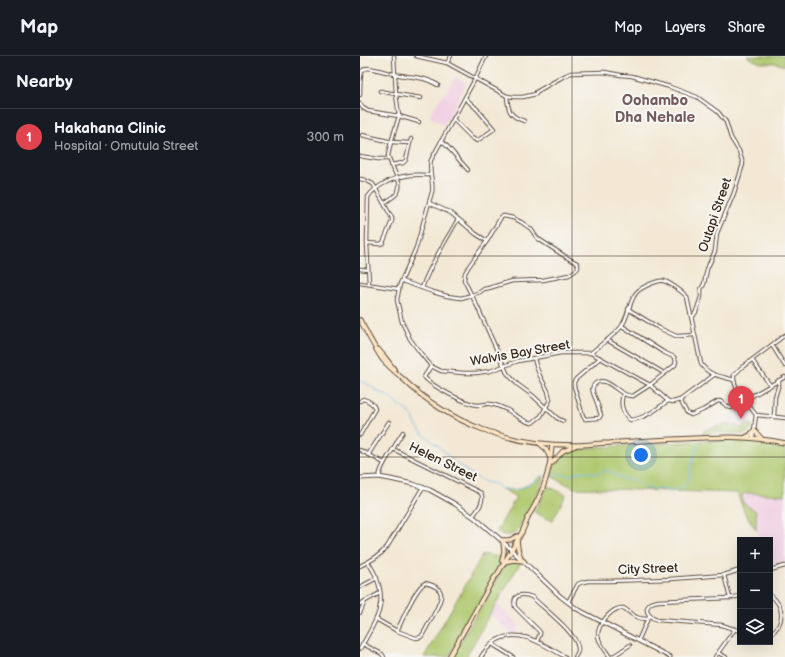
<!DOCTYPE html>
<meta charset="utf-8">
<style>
body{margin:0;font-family:"Balsamiq Sans",sans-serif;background:#20242c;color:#f1f3f6}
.controls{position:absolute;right:12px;bottom:12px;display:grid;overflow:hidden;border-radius:0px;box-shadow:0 4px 16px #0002}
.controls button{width:36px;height:36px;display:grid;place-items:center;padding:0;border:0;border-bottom:1px solid #363941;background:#171b24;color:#f1f3f6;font:20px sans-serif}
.you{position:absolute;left:281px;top:399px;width:14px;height:14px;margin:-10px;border:3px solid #fff;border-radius:50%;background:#1a73e8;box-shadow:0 0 0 6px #1a73e833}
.badge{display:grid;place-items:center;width:26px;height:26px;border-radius:50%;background:#1f6fb2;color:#fff;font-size:13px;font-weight:700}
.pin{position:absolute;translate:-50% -33px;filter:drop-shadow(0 1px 2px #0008)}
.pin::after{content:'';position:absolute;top:21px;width:14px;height:12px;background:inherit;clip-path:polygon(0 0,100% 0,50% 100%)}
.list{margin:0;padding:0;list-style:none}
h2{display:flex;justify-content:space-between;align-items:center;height:52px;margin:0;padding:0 16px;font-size:17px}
h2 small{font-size:13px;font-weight:400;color:#9ea1a6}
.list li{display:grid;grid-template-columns:26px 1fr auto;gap:12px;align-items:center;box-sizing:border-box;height:56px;padding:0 16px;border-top:1px solid #363941}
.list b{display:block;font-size:15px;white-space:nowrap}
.list p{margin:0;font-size:13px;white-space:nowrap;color:#9ea1a6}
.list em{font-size:13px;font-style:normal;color:#9ea1a6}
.icon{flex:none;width:22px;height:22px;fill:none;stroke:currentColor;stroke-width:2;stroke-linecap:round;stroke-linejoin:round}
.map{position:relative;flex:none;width:425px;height:601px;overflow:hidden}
header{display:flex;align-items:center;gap:24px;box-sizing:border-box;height:56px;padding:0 20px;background:#171b24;border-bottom:1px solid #363941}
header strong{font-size:19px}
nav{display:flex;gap:22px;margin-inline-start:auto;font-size:14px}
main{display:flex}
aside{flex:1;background:#171b24}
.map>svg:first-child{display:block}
</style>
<header>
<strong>Map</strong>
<nav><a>Map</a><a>Layers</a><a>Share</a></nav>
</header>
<main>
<aside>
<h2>Nearby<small></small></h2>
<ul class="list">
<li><span class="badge" style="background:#e0444e">1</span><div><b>Hakahana Clinic</b><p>Hospital · Omutula Street</p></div><em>300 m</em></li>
</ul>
</aside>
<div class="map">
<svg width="425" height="601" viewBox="0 0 425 601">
<rect width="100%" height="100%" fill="#f6f6f2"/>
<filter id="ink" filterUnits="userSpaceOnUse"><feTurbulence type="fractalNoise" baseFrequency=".025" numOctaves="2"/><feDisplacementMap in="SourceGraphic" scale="8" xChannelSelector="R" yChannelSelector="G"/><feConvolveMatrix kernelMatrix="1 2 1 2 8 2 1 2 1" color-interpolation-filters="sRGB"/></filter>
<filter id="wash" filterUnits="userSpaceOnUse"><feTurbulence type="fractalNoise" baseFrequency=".012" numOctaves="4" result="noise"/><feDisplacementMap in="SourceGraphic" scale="16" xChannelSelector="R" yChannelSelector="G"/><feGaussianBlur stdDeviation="0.9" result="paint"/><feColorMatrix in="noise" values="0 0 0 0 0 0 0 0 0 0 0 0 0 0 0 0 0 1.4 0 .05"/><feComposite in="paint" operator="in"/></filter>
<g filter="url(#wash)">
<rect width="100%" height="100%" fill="#f3e8d4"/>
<g fill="#f1d0e3">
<path d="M96,21L107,27L84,69L70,61L71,56Z"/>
<path d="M388,350L393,357L391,373L390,375L384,378L365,368L370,365L368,361Z"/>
<path d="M384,437L425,439V507L414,510L410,503V484H401L396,474V455L391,452L382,446V439Z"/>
<path d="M136,547L158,568L156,578H152L130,559Z"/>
</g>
<g fill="#adc76c" stroke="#747845">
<path d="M387,0H425V10L416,7H402L391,3Z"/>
<path d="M365,368L385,372L386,368L392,369L390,375L384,378L354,376C350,377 347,379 343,378V376L345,374Z"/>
<path d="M372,384L392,386L425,392V439L385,437L382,439V446L391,452L396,455V474L385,457L377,437L214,432L191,420C194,410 197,400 208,396C220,391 245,391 259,390C297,387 334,385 372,384Z"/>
<path d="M182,420H183C179,440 167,459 156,476C149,481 144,480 137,475L156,441L142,433L156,434L174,426Z"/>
<path d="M188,430L206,439L192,465L174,456Z"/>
<path d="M123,498L138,501L142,505L135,518L134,522L89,601H64Z"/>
<path d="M152,505L161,506L126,565L106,601H92L142,514L146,509Z"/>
</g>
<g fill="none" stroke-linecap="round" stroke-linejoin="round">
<g stroke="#7abdf0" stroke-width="1">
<path d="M0,325L12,330L16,335L26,339L50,357L53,361L56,369L63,378L84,395L95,407L111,418L125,426L136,428L142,433L156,434L174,426L182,420"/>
<path d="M192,418H200L206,419H212L219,416L227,415L237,418L244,415L251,416L266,424H275L286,432L311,434L319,433L325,429L329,422L333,403L339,387"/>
</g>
</g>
</g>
<g filter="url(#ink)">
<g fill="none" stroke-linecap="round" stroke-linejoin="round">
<g stroke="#574639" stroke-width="4.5">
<g id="minor">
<path d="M56,0L87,7L147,40L154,41H163L176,38V36L206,19L211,17L244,16L261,19L272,20L310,31L337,41L358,56L366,66L371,82L379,95L383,108L374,137L357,177L355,195L347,213L344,228L341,233V241L336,256L332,262"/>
<path d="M126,0L115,23L71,104C68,116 74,126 72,136L56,192L40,228L37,244L42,266L50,283L59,295L71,310L81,315L103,317H116L130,315L158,305L201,297H231L290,329L308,345L313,346L320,344L354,319"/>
<path d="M87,7L91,0"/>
<path d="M20,35L36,38L61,42"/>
<path d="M0,39C0,34 0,20 2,15C4,13 5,13 8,12C17,13 25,16 34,18C49,21 64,20 78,29"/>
<path d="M147,40C148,54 149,60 164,65"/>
<path d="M0,48L3,52L8,55L39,60L59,66"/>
<path d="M93,63L112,82L117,85L134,73L117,53L105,42"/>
<path d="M2,79L32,86L49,87"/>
<path d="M81,85L87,90L108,114"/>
<path d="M0,100L18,103H28"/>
<path d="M31,109L43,107L46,104L51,83"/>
<path d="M0,123L5,124L13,128L32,162V165L23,187L20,188L7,187"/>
<path d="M24,147C33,141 41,138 39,126L28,100L30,90L39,60L36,38L34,0"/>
<path d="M69,147L91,157L116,178L127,185"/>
<path d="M0,213L8,214"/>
<path d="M42,225L73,236L87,240L101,242L112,239L120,236L124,233L129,232L152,225L183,224L209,219L215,215L218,212V209L217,207L206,201L177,182L171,173L161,166L153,162L144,160L141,161L127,185L109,210L105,217L104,224L118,252L147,317L157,328L172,339L197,362L203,365"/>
<path d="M0,227L39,233"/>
<path d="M9,228L7,187L8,141C15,130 33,122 45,120C53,118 62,119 70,119"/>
<path d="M62,232C70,208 86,185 98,163"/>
<path d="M268,253L299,272L316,280H320L334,279"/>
<path d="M247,284L304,317"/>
<path d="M412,289L425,310"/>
<path d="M231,297C240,289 255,279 261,271C268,262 269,246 276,237C280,232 298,223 304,225C310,227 323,236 327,241L341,308C349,320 361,320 374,324L377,334L396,359L393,382"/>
<path d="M240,302L216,323L214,326V330L223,360L225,363L239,362L241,359C239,354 238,349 236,344C234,338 229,332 236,327C248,319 259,341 273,340L290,329L315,309L316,305L314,301L303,296L262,270"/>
<path d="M392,304L410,329"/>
<path d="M71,310L64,321C73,331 104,347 117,349C121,349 122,349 126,348C129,347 135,349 138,350C144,352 150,355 155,359C161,362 164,366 172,367L181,360L190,344L188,335L180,320L176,310L174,302"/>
<path d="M374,324V319L381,312L425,279"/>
<path d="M263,338C260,349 262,356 270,364C284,363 297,353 308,345"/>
<path d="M320,344L327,357L331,359L343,354L358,345C364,344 365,352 371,352L425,321"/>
<path d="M0,345L3,343C8,344 14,348 15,353L0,379"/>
<path d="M396,359L425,362"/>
<path d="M414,361L415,341L419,328V324"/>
<path d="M33,393L121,437C125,445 118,453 113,460"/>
<path d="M0,394L24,407"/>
<path d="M8,399L29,366"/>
<path d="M19,421C21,410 27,403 33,393C36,387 39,382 43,376"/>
<path d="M0,510C10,505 20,500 27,491L63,431"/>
<path d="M410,514L425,510"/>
<path d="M364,519L370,542"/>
<path d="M65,527C88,532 82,543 74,558C70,565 67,571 63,578L61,581L56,582L37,575C43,563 55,532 65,527Z"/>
<path d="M0,531L17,522"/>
<path d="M410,539C425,550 425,568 410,578"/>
<path d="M380,540L370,542L298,545C295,546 291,546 289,549C283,555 291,562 297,564L362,569L380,575"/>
<path d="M208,546L218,528L223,526L228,525H248L310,523L364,519L380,514"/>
<path d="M0,548L20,537"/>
<path d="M0,557L5,545"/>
<path d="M16,563L37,575"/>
<path d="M177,585L180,578V576L155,551C152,538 162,537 172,541C183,552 217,577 218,592C219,595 217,598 215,601"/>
<path d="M278,585L289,560"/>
<path d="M3,588L22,598L24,601"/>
<path d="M132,588L153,601"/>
<path d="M0,593C13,569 28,551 17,523C15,517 11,511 8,506"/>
<path d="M358,597L366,601"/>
<path d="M121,601C124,596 128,591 133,587C156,569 185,589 205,601"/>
<path d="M250,601C246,595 239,587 238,580C237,569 252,551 263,552C267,553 269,557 273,559C277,562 282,563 287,563"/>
<path d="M252,601L270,589"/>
<path d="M355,601L375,573"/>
</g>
</g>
<g stroke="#574639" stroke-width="5">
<path id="tertiary" d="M0,422L19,421L30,423L53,428L70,434L95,448L115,462L141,484L200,540L217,553L310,601"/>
</g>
<g stroke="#574639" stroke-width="5.5">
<g id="secondary">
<path d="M0,264C7,277 14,291 22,303C28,310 35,316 42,322C90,369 151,390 217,389C228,389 239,387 250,387C273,385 295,384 317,383C354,381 388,379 425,387"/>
<path d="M18,293L24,300L34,313"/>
<path d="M386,381L390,379L394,374L401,382"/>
<path d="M180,388L186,393L190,402"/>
<path d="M192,407L203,395L215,390"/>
<path d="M167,462C183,439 190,416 192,389"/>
<path d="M141,484H150L157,480"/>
<path d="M157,484L158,493L161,502"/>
<path d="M142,505L144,495L143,485"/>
<path d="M144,506L153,504L164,505"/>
<path d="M89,601L134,522L137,519L162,476L168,462"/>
</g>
</g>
<use href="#minor" stroke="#fff" stroke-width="2.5"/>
<use href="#tertiary" stroke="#fff" stroke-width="3"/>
<use href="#secondary" stroke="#fce5c4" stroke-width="3.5"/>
</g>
</g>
<path fill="none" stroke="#3b2a1e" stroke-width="1" stroke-opacity="0.55" d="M212,0V601M0,200H425M0,401H425"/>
<g text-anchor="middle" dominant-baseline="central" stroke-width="4" stroke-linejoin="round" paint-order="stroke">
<g font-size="13" fill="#3b2a1e" stroke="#f6f6f2">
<text transform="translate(355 159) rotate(-71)">Outapi Street</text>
<text transform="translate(160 297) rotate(-10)">Walvis Bay Street</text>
<text transform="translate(83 406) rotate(26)">Helen Street</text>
<text transform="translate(288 513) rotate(-2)">City Street</text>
</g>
<g font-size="15" font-weight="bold" fill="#725a60" stroke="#f6f6f2">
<text x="295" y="44">Oohambo<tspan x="295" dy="17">Dha Nehale</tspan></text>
</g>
</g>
</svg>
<div class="controls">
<button>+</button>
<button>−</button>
<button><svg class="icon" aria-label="layers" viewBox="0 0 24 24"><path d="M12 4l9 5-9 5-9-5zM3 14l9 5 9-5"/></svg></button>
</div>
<div class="you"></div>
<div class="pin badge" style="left:381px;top:363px;background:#e0444e">1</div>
</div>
</main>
